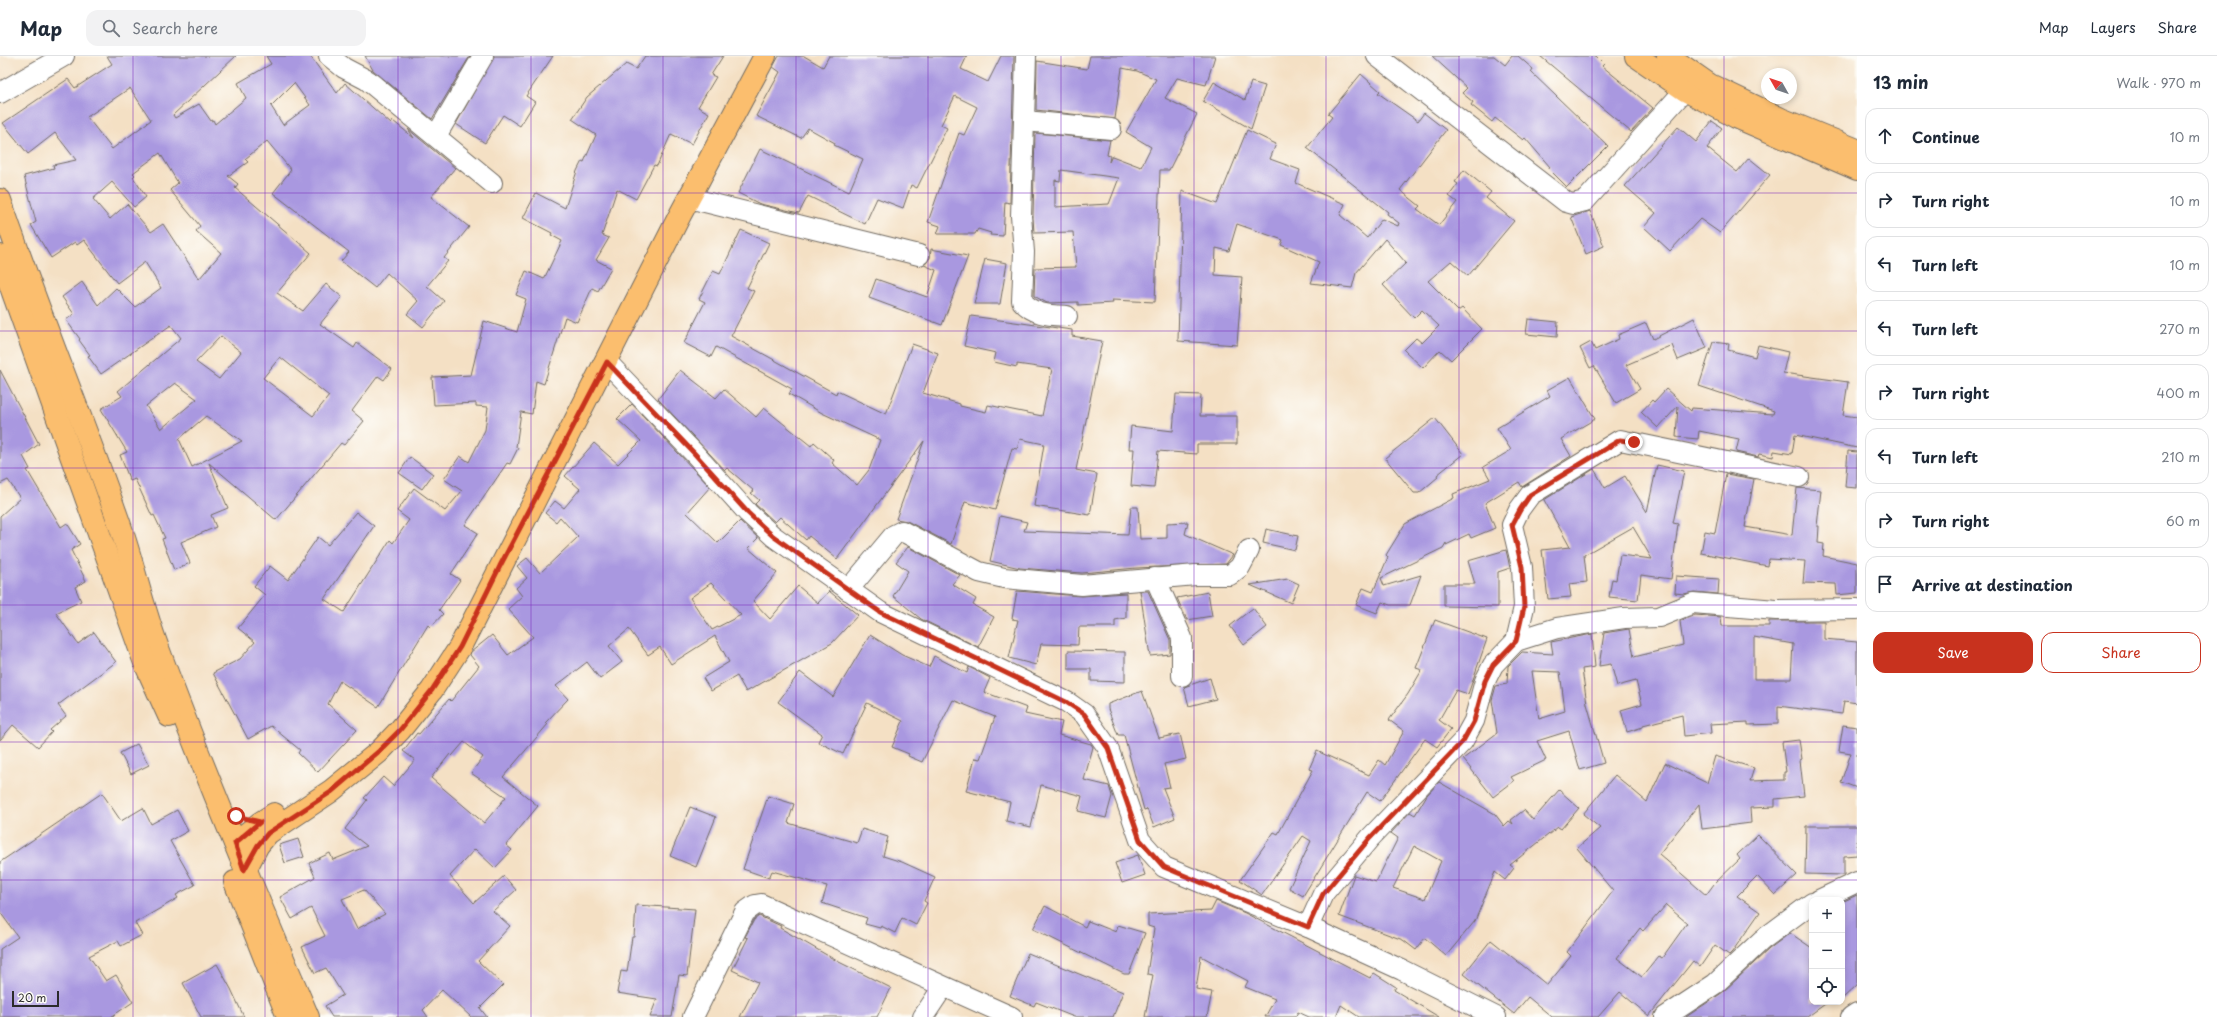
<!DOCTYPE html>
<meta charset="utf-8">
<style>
body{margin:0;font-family:"Playpen Sans",sans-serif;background:#f2f2f3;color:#1f2937}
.controls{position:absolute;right:12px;bottom:12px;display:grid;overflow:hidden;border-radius:8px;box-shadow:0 2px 6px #0003}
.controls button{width:36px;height:36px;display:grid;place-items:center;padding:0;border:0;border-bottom:1px solid #e0e1e3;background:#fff;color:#1f2937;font:20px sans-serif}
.compass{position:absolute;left:1761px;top:12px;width:36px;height:36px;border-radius:50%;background:#fff;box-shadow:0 2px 6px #0003;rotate:310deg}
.scale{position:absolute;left:12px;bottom:10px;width:47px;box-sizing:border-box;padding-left:4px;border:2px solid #2b2b2b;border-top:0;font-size:11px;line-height:14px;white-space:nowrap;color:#2b2b2b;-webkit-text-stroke:3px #fdfcf7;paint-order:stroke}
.stop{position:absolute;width:12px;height:12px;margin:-9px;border:3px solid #c8321e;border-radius:50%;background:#fff}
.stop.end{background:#c8321e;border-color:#fff;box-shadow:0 1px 4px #0008}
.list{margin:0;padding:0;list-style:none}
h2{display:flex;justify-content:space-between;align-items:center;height:52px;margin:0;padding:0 16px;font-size:17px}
h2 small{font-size:13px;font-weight:400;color:#747a83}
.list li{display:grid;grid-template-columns:26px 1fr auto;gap:12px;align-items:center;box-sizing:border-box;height:56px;margin:0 8px 8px;padding:0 8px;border:1px solid #e0e1e3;border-radius:12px}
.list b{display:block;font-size:15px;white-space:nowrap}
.list em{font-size:13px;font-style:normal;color:#747a83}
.actions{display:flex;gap:8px;padding:12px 16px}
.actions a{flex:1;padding:9px 0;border:1px solid #c8321e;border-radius:12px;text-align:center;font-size:14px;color:#c8321e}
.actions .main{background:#c8321e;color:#fff}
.icon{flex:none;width:22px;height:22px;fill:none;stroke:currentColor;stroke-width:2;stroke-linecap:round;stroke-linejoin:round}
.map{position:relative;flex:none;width:1857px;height:961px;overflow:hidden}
header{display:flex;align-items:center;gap:24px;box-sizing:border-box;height:56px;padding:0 20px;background:#fff;border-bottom:1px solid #e0e1e3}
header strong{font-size:19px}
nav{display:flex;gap:22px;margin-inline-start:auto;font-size:14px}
.search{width:280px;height:36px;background:#f2f2f3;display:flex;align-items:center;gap:10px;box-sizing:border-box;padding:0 14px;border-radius:12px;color:#747a83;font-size:15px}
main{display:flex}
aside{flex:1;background:#fff}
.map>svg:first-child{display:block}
</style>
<header>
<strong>Map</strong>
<div class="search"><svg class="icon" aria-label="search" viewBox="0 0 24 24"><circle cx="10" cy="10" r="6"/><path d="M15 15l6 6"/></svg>Search here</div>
<nav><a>Map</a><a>Layers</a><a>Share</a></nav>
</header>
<main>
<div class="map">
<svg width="1857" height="961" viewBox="0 0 1857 961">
<rect width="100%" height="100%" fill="#fdfcf7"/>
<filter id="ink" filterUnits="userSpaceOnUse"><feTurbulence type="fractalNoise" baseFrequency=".025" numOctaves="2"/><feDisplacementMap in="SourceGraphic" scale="8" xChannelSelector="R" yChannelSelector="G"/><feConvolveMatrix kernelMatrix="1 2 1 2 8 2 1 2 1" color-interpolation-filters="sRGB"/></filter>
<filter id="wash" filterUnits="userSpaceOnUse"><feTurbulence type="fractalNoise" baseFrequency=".012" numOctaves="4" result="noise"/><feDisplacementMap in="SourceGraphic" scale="16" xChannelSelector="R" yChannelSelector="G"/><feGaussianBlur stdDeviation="0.9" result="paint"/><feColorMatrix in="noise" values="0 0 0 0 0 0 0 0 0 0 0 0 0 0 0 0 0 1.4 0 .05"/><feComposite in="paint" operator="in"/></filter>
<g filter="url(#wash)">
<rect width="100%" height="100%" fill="#f4e0c4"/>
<g id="blocks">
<g fill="#a998e0" fill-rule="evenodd">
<path d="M107,0H236L173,59L175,62L199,48L211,65L213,64L215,68L246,42L238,27L271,8L266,0H310L337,37L345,27L391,68L393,65L414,82L408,73L455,112L431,141L469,171L444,202L448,205L427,230L444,245L423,271L407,258L418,245L387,217L375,232L341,205L349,196L273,137L291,114L267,85L245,103L248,106L228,120L238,128L235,132L311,197L277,237L303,255L326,228L342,241L320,268L354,292L357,287L392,313L384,324L378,320L352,355L364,365L344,389L341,387L276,464L209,407L228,452L211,459L216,471L181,486L190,507L174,514L162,483L165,482L154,459L152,460L135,423L130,425L120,399L127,396L101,353L122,340L118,335L181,282L171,269L101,318L88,300L90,299L79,284L80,283L66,264L74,258L62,241L82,226L98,249L116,232L135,251L161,232L145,206L117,227L84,184L77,189L75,186L51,202L31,169L36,166L24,120L54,112L53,109L76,104L55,77L28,98L3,67L68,23L75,32L112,8ZM294,27L310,49L283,69L271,50ZM130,32L151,64L112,93L87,61ZM160,97L178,127L170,134L200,170L196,175L221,197L199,223L163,168L151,176L127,148L110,163L93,143L112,126L134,151L146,141L133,121L135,119L133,117ZM221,280L241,296L219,323L196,306ZM280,301L329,340L313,360L263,322ZM175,327L197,343L161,373L146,350ZM206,360L242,385L192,411L179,383Z"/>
<path d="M365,0H470L432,63L373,14Z"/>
<path d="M494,0H553L526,40L535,46L520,70L503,59L485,87L456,68Z"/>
<path d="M645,0H723L711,19L716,21L698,51L709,57L692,88L671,78L657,110L654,109L636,143L617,133L602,179L609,182L596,204L611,212L598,235L592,232L577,266L565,261L544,328L536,325L532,358L521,356L516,391L518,392L510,408L507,407L465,469L478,477L451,518L460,524L439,554L443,558L431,571L428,569L378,651L340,625L328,648L357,674L318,716L298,697L300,694L271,670L248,683L213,617L240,603L255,586L238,572L265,539L254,530L270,510L288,524L318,481L328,489L356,456L374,470L324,543L344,556L390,484L393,487L409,464L397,455L414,432L445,455L462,435L444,423L460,400L469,406L485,374L488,351L476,350V347L434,349L432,321L471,319L484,265L517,276L526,243L516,239L526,215L544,223L562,185L551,179L552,177L523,162L536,137L565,152L577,115L582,105L584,106L596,79L572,63L587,41L626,8L636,13Z"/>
<path d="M779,0H804L823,11L829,0H967L961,13L988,26L1001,0H1014L1010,147L1005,146L1003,180L990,179L991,177L978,173L975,178H937L940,170L928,166L959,77L964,79L977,51L955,40L941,69L947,72L917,132L911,129L903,152L877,142L865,168L808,140L799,157L760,148L738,137L760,93L849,136L863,103L834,89L835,87L808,72L801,82L756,60L780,16L773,11Z"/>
<path d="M1090,0H1215L1206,29L1177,22L1165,42L1197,58L1169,114H1160L1155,246L1112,244L1113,247L1078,249V246L1047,247L1034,240L1035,212L1076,211L1073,176L1034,177L1033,160L1035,77L1110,84L1107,99L1110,100L1109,106L1112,100L1141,111L1151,91L1126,76L1156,23L1137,15L1122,12L1115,63L1036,54L1037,5L1087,13ZM1061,114L1119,122L1109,148L1055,151V124L1060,125Z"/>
<path d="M1432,0H1494L1505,9L1512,0H1518L1533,13L1531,16L1608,90L1567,131L1549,113L1550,111L1525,82L1523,84L1495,62L1492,66L1471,49L1473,46L1462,37L1467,32Z"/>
<path d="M1540,0H1596L1604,8L1602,10L1653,52L1631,76Z"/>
<path d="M1361,18L1380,35L1378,37L1418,65L1424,57L1446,74L1400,134L1420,150L1417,153L1439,169L1457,146L1449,140L1458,128L1455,126L1464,114L1491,136L1486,142L1514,165L1468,220L1451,205L1428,225L1458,255L1462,252L1482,273L1451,304L1440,294L1423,312L1404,294L1416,282L1422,287L1439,270L1422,254L1414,262L1383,229L1406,207L1385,183L1356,217L1352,232L1311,227L1319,206L1281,189L1283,184L1237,168L1229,195L1216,192L1215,219L1242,221L1237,289L1178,285L1182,135L1217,148L1247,74L1276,88L1270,103L1300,114L1296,127L1345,148L1340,159L1367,182L1382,163L1398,170L1399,167L1387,158L1388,156L1307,92L1332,61L1328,58Z"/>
<path d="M1214,26L1245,44L1251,26L1265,30L1251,73L1203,45Z"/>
<path d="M1712,65L1722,72L1707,92L1737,116L1749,102L1770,119L1720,177L1700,163L1670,195L1644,171L1656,157L1625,130L1678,71L1696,86Z"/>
<path d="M1590,155L1604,190L1586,198L1571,161Z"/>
<path d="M741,174L769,187L747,232L754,235L731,280L836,338L837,335L886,358L912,288L938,297L923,337L960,348V350L986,356L988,349L1042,360L1052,313L1017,308V311L994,306L996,297L964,290L971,260L1072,274V280L1102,285L1076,414L1097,418L1090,459L1034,450L1044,388L1020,383L1017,393L1012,392L995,454L965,446L951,488L907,465L896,463L924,385L837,503L809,480L806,484L780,461L775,466L755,448L759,444L751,437L754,435L727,412L725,414L658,343L680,314L716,342L724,333L756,361L764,352L811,390L814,386L834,404L832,407L857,429L869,414L880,384L822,357L789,338L792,333L716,291L711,301L684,287L705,246L699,243L713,215L720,218Z"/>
<path d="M931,193L968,200L942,269L869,242L876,223L927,241L936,214L924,209L930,202Z"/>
<path d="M985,203L1007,207L1000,248H974Z"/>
<path d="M1694,262L1707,292L1678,304L1672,289L1626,309L1640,333L1616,347L1594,310L1590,312L1580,292L1591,286L1595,294L1619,283L1618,279L1646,267L1653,283Z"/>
<path d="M1528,263L1558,266L1557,281L1526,278Z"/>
<path d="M1713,286L1729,288L1728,294L1755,301L1758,289L1788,296L1783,317L1848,326L1843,359L1857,361V392L1795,379L1792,398L1774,395L1773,401L1759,398L1758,401L1736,396L1739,383L1699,375L1698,383L1676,381L1678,350L1658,372L1641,356L1652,344L1654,346L1666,333L1691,355L1692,352L1773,358L1774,355L1699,330Z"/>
<path d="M0,314L39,388L23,400L30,413L27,414L61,471L67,467L80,488L71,494L86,525L75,531L81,545L56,557L78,588L94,576L116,606L58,649L66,660L50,674L52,676L38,691L13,669L0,684V460L20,442L8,424L0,428Z"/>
<path d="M1570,321L1595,363L1561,383L1571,400L1522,431L1519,426L1485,447L1495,472L1471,482L1469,478L1446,489V487L1443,492L1381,522L1384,530L1421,519L1410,549H1390L1382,546L1377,557L1356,549L1363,532L1373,536L1388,501L1386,499L1405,468L1454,442L1453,438L1490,423L1483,411L1511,394L1497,372L1550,340L1547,334Z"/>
<path d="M1176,338L1201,339L1200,360H1237V388H1197V398L1158,395L1154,432L1131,430L1134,393H1129L1131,370L1173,375Z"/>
<path d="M632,348L710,431L687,457L718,487L740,465L758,482L748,492L777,517L753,545L770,563L798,530L818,547L829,535L858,559L832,587L746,636L737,620L711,635L703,622L729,606L715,580L671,608L660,591L648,599L629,573L609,590L622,606L600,623L587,606L556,630L568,643L546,666L548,668L503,721L538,750L506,789L512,794L495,812L475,793L450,820L474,847L504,820L516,834L493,855L510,870L478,905L503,929L480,952L487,961H471L442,934L423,954L428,961H332L325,950L343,939L326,912L315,917L302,891L325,880L311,852L292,863L280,841L315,821L309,807L330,797L333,804L367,790L345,773L367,744L364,742L383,721L393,730L415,704L403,695L417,677L419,678L449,643L451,645L479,610L470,599L471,596L492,579L508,599L533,581L508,553L522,540L516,532L527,522L517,510L527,502L540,517L578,481L560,461L556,466L545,457L555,445L564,452L580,433L565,420L594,387L618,408L641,385L617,363ZM711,527L741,559L712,574L690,542ZM464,686L483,701L471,717L506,741L484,767L431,722L450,698L452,700ZM364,834L385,858L357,873L342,843Z"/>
<path d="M1435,362L1463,398L1437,419L1438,421L1419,437H1414L1385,402Z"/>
<path d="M1848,395L1857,396V432L1845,431Z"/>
<path d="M410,401L433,418L422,433L399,417Z"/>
<path d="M1657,409L1684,415L1673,467L1678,468L1671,523L1641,519L1638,544L1609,541L1612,523L1616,524L1620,499L1652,503L1633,471L1584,499L1587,526L1569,528L1571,541L1548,543L1542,494L1570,491L1544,444L1594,413L1605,432L1625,420L1647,456Z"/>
<path d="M1726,418L1754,423L1745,471L1792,479L1797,432L1821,434L1817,470H1819L1818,487L1824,488L1823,500L1857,507V537L1837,539L1836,528L1803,527L1805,505L1769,503L1768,510L1701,497L1705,475L1715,477Z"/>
<path d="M1131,451H1138L1140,483L1167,482V467L1188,466L1185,478L1233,499L1226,508L1136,512L1082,517L1020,512L990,505L1000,460L1027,466L1024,475L1128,479Z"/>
<path d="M1266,473L1298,480L1295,494L1263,487Z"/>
<path d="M908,491L960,519L952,528L976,543L973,549L994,561L978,591L921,563L893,540L908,515L896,506Z"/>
<path d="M1506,494L1510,512L1498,516V551L1444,550V528H1475L1468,505Z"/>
<path d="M1676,520L1719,523L1718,538L1694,536L1684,538L1675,537Z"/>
<path d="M1288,523L1299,528L1291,547L1250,529Z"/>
<path d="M1017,535L1081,540L1126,537V562L1115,564V571H1079L1078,589L1041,588L1036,609L1009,602L1018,564L1012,563Z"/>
<path d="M1140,535H1148L1170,584V598L1150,600Z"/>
<path d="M1208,536L1212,560L1187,564L1177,542Z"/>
<path d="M1253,552L1267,571L1244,589L1230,570Z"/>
<path d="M1695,559L1721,561L1722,570H1769V565H1824V583L1857,586V647L1844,645L1842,658L1778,650V668L1748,669V666L1710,668L1711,677L1684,680L1682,659L1643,669V671L1627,676L1621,654L1642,648L1636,625L1617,630L1611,608L1599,610L1604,577L1629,573L1634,601L1683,589L1680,565ZM1754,581L1793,588L1791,623H1754Z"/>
<path d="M1435,564L1487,583L1468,638L1456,634L1439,664L1451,673L1437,691L1425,683L1380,745L1367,736L1303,840L1289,832L1311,785L1303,780L1262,839L1240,824L1274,776L1278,778L1313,714L1309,713L1317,695L1369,719L1379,704L1385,709L1404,675L1389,664L1408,638L1422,614L1416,612Z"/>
<path d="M1592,578L1595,611L1582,613L1587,648L1604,707L1580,714L1569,675L1537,685L1546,704L1511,721L1514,725L1493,741L1463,703L1497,677L1492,644L1496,630L1507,628L1508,610L1522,596L1553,598L1551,586ZM1532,615L1560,616L1565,655L1539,663Z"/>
<path d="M870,579L902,599L929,611L934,600L967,617L969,611L990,622L984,636L1027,652L1025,658L1062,666L1059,679L1091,688L1093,691L1084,724L1109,730L1112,740L1106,762L1078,755L1082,740L1041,729L1031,771L1006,765L1010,746L966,735L975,702L980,703L995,661L953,644L922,706L908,700L909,698L892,691L903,665L867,647L843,698L818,686L822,678L778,646L800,616L833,641Z"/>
<path d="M1068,595L1125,596V626L1091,625V613H1068Z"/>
<path d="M1210,622L1216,643L1189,650L1184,631Z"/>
<path d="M1142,635L1159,682L1180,678L1186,703L1164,708L1170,731L1163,732L1175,762L1154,771L1147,753L1144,754L1124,679H1118L1108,653V648Z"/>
<path d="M1843,669L1857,671V732L1841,726L1851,697L1839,695Z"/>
<path d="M1799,684L1802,703L1800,704L1804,740L1775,743V751L1750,752L1751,767L1702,773L1699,748L1659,798L1706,839L1714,828L1740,803L1737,799L1758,779L1797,819L1775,839L1757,820L1737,840L1760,856L1732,896L1729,899L1715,889L1700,911L1693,905L1649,960L1620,936L1598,961H1552L1528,941L1514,958L1464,918L1491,884L1547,929L1571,900L1567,896L1613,835L1577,792L1600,772L1583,758L1615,719L1647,746L1665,707L1707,727L1715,700L1754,712L1750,725L1784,724V716H1786L1782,686ZM1666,849L1687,867L1662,902L1659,900L1642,921L1617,902L1640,872L1643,875Z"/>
<path d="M137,688L149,709L131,718L120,697Z"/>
<path d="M1439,726L1495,758L1504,770L1509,765L1513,768L1511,764L1524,754L1533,764L1559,734L1579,752L1561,773L1558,771L1510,809L1514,812L1505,824L1495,816L1475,865L1446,900L1425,882L1416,894L1403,884L1339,860L1354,819L1376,826L1398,782L1391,777L1410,756L1415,759L1427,739ZM1414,790L1441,805L1425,843L1393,832Z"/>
<path d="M102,737L121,765L143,752L151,768L177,754L188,775L170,785L195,829L176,839L178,842L135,867L142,879L121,890L118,885L89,900L106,925L116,919L133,946L111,961H0V893L18,881L0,856V806Z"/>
<path d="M768,740L794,748L788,767L857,787L862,773L888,781L883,800L902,806L935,821L924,845L927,847L916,869L902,862L895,877L881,870L880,872L865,868L867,862L822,847L827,830L772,815L769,822L743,813Z"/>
<path d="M690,751L716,761L696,811L670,800Z"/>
<path d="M1806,770H1857V799L1844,800V819L1805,818Z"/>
<path d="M298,783L304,801L285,807L279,789Z"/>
<path d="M1138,799L1145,819L1122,827L1115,807Z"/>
<path d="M1857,839V929L1842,943V846Z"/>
<path d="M1216,845L1245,857L1370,922L1374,917L1396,931L1394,934L1439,961H1359L1341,949L1336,961H1309L1298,956L1295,961H1265L1275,943L1245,931L1248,925L1201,900L1196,933L1212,936L1207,961H1145L1153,919L1147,918L1154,872L1148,870V858L1211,855Z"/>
<path d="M636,849L695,853L687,920L679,919L672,961H650L657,943L617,937L621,915L627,916L632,881H634Z"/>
<path d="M1045,850L1085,871L1088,865L1116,876L1118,869L1145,877L1129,918H1124L1033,873Z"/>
<path d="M759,860L781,870L780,872L837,905L891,932L877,961H740L758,926L732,914L748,882L745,881L754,864Z"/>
<path d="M1790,877L1812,892V946H1828L1807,961H1686L1723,936L1769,893Z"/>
<path d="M1028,897L1123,936L1113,961H1074L1036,946L1034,950L1010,940Z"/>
<path d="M217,908L231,933L244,961H201L183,927Z"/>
</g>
</g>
</g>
<g filter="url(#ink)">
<use href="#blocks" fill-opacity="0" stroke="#716a61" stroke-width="1"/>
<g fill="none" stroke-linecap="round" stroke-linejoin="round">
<g stroke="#716a61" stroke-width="22">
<g id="minor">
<path d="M329,0L344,12L367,24L492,127"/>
<path d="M1026,0L1021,160L1024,196L1022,245C1034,259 1049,259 1067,260"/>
<path d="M1377,0L1566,146L1573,148L1585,145L1685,34"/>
<path d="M0,37L64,0"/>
<path d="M1025,65L1111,73"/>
<path d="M436,80L483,0"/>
<path d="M689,142L919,199"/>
<path d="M607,306L694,397L748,457L773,480L880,556L1067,646L1084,658L1108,692L1140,784L1164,811L1308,871L1402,914L1496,961"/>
<path d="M1155,522L1182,582V620"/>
<path d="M848,534L894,479L902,475L979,516L1004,522L1082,529L1196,519H1230L1240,511L1249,494"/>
<path d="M1516,585L1524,551L1522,511L1512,469L1519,454L1530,439L1620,384L1799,421"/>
<path d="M1819,844L1857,826"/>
<path d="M1308,871L1323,838L1370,782L1463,685L1474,665L1485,625L1493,609L1516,585L1557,572L1624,562L1659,561L1693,547L1776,554L1857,553"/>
<path d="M693,961L745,856L755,849L761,848L1012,961"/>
<path d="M923,961L943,931"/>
<path d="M1665,961L1715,928L1762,884L1812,847"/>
<path d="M1851,961L1857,957"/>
</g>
</g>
<g stroke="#716a61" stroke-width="24">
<g id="major">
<path d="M1636,0L1685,34L1736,61L1857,113"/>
<path d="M1668,0L1710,29L1781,63L1857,94"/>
<path d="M0,144C36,251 80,355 117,461C133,505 142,551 159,595C205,719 256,840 308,961"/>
<path d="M0,200L145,607L169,660"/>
<path d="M235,787L260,767L274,758"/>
<path d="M245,814L258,789L268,777L331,735L379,696L400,674L432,634L460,591L680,159L765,0"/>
<path d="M235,826L288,961"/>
</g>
</g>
<use href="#minor" stroke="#fff" stroke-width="20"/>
<use href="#major" stroke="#fbbe6e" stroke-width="22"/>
</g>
</g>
<g fill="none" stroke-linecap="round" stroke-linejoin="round" filter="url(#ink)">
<path stroke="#c8321e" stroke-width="5" d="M236,760L260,766L235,787L244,814L258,789L268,777L331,736L378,696L400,674L432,634L460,591L500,510L607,306L694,397L748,457L773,480L880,556L1066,646L1084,658L1108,692L1140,784L1164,811L1308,871L1323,838L1370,782L1463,685L1474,665L1485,625L1493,609L1516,585L1524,551L1522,511L1512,469L1520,454L1530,439L1620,384L1634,386"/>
</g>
<path fill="none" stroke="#7b2cbf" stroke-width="1" stroke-opacity="0.55" d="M133,0V961M265,0V961M398,0V961M531,0V961M663,0V961M796,0V961M928,0V961M1061,0V961M1194,0V961M1326,0V961M1459,0V961M1592,0V961M1724,0V961M0,137H1857M0,275H1857M0,412H1857M0,549H1857M0,686H1857M0,824H1857"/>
</svg>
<div class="controls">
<button>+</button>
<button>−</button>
<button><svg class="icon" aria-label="locate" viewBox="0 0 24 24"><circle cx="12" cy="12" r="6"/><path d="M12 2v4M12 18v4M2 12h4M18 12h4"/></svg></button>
</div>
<svg class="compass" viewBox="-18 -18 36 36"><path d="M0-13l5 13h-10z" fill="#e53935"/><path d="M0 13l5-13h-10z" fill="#747a83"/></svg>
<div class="scale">20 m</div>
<div class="stop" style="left:236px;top:760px"></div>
<div class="stop end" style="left:1634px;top:386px"></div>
</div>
<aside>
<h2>13 min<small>Walk · 970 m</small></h2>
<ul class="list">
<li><svg class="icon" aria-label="ahead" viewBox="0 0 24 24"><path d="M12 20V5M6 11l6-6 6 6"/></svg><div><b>Continue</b></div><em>10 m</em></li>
<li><svg class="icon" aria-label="right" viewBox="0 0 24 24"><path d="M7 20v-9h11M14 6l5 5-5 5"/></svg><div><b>Turn right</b></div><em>10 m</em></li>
<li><svg class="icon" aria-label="left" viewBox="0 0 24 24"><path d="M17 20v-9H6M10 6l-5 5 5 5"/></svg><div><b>Turn left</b></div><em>10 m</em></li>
<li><svg class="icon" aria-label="left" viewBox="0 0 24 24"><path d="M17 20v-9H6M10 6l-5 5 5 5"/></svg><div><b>Turn left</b></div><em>270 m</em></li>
<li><svg class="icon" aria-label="right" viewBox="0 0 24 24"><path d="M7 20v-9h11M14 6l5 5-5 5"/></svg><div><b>Turn right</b></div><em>400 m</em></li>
<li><svg class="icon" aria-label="left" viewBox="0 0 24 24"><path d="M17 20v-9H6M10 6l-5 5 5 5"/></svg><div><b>Turn left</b></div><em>210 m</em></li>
<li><svg class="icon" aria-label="right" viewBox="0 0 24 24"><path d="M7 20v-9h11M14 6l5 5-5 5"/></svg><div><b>Turn right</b></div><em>60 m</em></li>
<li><svg class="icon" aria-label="arrive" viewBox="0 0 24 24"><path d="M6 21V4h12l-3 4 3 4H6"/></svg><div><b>Arrive at destination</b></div></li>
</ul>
<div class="actions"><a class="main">Save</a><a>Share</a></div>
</aside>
</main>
